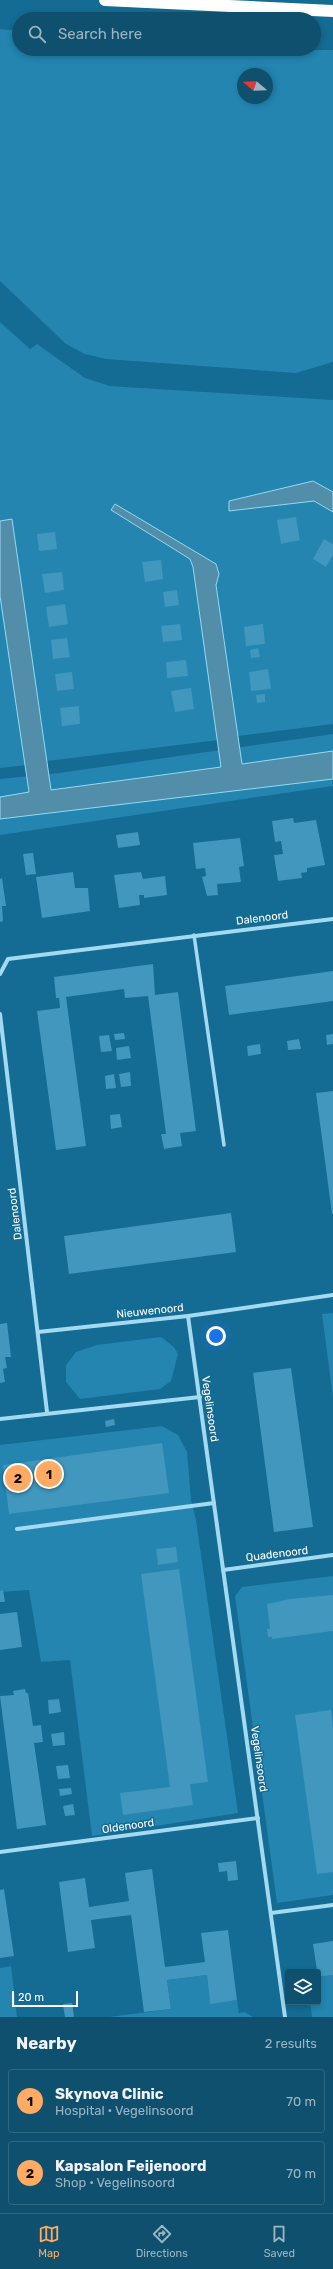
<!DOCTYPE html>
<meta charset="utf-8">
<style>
body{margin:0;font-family:Rubik,sans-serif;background:#185773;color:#f1f3f6}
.controls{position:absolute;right:12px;bottom:12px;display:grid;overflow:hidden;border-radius:4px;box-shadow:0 2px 6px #0003}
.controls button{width:36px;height:36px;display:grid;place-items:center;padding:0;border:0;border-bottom:1px solid #2f6781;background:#0f506e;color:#f1f3f6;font:20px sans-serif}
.compass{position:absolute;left:237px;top:68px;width:36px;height:36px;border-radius:50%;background:#0f506e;box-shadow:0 2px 6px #0003;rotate:289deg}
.scale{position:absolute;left:12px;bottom:10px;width:66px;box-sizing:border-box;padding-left:4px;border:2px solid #fff;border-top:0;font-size:11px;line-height:14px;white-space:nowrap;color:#fff;-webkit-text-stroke:3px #146b93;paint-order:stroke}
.you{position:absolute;left:216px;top:1336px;width:14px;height:14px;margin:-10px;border:3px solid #fff;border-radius:50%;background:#1a73e8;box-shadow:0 0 0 6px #1a73e833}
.badge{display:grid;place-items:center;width:26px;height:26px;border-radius:50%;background:#ffab63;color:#111;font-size:13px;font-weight:700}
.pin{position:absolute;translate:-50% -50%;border:2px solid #fff;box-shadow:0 1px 4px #0006}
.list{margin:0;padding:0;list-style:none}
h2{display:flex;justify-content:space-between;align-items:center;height:52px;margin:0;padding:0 16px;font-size:17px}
h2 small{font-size:13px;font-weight:400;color:#9bb5c2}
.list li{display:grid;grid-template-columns:26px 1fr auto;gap:12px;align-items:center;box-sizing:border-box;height:64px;margin:0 8px 8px;padding:0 8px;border:1px solid #2f6781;border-radius:4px}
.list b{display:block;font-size:15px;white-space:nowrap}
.list p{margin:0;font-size:13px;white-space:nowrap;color:#9bb5c2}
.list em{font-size:13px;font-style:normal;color:#9bb5c2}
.icon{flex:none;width:22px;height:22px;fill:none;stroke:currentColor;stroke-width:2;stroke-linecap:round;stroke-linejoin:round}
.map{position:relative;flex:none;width:333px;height:2017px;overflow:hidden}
.search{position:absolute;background:#0f506e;box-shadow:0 2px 6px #0003;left:12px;right:12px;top:12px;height:44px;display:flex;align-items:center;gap:10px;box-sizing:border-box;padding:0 14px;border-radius:22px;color:#9bb5c2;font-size:15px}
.sheet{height:196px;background:#0f506e}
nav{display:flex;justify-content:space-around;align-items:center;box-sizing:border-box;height:56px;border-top:1px solid #2f6781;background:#0f506e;font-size:11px;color:#9bb5c2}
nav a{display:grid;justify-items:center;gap:2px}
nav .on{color:#ffab63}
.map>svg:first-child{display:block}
</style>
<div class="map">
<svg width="333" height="2017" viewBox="0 0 333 2017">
<rect width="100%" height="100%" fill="#146b93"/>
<g fill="#2385b0" fill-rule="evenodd">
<path d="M0,29L19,31V49L333,50V362L296,373L106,359L85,354L66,344L0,281ZM243,74H267V98H243Z"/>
<path d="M0,322L30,349L37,344L85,378L110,386L333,400V492L313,481L229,501L230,511L314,501L333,512V724L238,736L216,585L219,574L115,504L111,510L190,559L193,567L219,740L47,761L12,520L0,521Z"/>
<path d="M0,596L27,765L0,768Z"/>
<path d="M333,734V759L330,760L333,786L0,835V779L59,773Z"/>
<path d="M333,1313V1398L322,1314Z"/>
<path d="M161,1337L174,1347L178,1354L171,1381L160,1389L80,1399L66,1382V1365L76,1352L97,1345Z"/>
<path d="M162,1426L178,1435L187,1452L191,1500L196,1520L238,1813L92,1836L70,1660L41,1662L29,1590L0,1592V1445Z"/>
<path d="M333,1576V1895L277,1903L235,1596L242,1587Z"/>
<path d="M11,1966L17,2017H0V1968Z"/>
<path d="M207,1975L210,2003L237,2000L239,2013L245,2012L253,2017H109L171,2009L167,1980Z"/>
<path d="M333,1975V2017H312L310,2002H318V1977Z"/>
</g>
<g fill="#528ea9" stroke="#95d9f4">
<path d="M313,481L333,492V512L314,501L229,511V501Z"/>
<path d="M115,504L216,564L219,574L216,585L242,764L333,751V779L0,819V797L29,792L0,596V521L12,519L51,790L221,767L193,567L190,559L111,510Z"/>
</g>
<g fill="#4197bd">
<path d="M296,517L300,540L281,544L277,520Z"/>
<path d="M55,532L57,549L39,551L37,534Z"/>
<path d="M324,539L333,544V555L326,567L313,559Z"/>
<path d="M161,560L163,579L145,582L142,562Z"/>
<path d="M62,572L64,590L45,593L42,574Z"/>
<path d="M177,590L179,605L165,607L163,592Z"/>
<path d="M65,604L68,624L49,627L46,607Z"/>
<path d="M180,624L182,640L163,642L161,626Z"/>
<path d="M263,624L265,644L246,646L244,627Z"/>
<path d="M67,638L70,657L53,659L51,640Z"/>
<path d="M258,648L260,657L251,658L250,650Z"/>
<path d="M186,660L188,676L167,678L166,662Z"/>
<path d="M268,669L271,689L251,691L249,672Z"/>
<path d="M72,672L74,689L57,691L55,674Z"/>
<path d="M191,688L194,709L175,712L171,691Z"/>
<path d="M265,694V702L257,703L256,695Z"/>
<path d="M79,706L80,724L62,726L60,708Z"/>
<path d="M293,818L294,823L316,820L325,865L307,868V872L301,873L302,878L278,881L274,855L283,854L281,841L275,842L272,821Z"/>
<path d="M138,832L140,845L118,848L116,835Z"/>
<path d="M240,838L244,866L239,867L241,882L217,884L218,895L207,896L202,877L206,876L205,868L196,869L193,843Z"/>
<path d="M33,853L36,874L26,875L23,854Z"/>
<path d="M73,872L75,888H88L90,911L42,918L36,877Z"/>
<path d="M141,872L143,879L165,876L167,895L144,898V895H139L140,905L119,908L114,875Z"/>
<path d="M2,878L6,906H2L3,921L0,922V879Z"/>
<path d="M153,964L155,995L178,992L196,1131L180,1133L182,1146L164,1149L161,1134H166L148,996L125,998L124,989L66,997L86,1146L56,1150L37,1011L60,1008L59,998H56L54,977Z"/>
<path d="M333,971V1001L229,1015L225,986Z"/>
<path d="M124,1033L125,1039L115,1040L114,1034Z"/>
<path d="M333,1034V1044L327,1045L326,1035Z"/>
<path d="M109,1035L112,1051L101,1052L99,1036Z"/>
<path d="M299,1039L301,1049L288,1050L287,1041Z"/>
<path d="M260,1044L261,1054L248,1056L247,1046Z"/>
<path d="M129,1046L131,1058L117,1060L116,1048Z"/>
<path d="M130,1072L131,1086L121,1087L119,1074Z"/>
<path d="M114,1074L116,1088L106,1089L105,1076Z"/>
<path d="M333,1091V1214H332L316,1093Z"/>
<path d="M120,1114L122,1127L111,1129L110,1115Z"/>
<path d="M231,1213L236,1252L69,1274L64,1236Z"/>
<path d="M7,1323L11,1357H5L7,1368L3,1369L5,1382L0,1383V1324Z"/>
<path d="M291,1368L313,1527L274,1532L253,1373Z"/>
<path d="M114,1419L115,1425L106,1427L105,1421Z"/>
<path d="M162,1443L169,1493L9,1514L3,1465Z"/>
<path d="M176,1547L178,1562L158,1565L156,1549Z"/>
<path d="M179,1569L208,1782L190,1784L193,1805L123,1815L120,1793L170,1787L141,1574Z"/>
<path d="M3,1590L5,1602H0V1591Z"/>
<path d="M333,1595V1631L272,1639V1637H268L267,1629H270L267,1604L290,1599Z"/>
<path d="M17,1612L22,1647L0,1650V1614Z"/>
<path d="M25,1689L26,1693H28L33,1726L41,1725L43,1742L34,1743L46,1825L17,1829L0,1696L14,1695L13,1691Z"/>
<path d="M59,1699L61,1712L49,1714L48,1700Z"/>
<path d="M331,1710L333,1729V1872L317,1874L295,1715Z"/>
<path d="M64,1732L65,1745L53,1746L51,1734Z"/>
<path d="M68,1765L70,1778L58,1779L56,1766Z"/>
<path d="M71,1788L72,1794L60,1796L59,1789Z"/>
<path d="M73,1804L75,1815L65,1816L63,1806Z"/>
<path d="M236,1861L238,1880L228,1881L227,1871L219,1872L218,1863Z"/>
<path d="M152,1869L165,1967L205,1962L201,1933L228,1930L237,2000L210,2004L207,1975L167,1980L171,2009L144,2012L131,1915L91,1920L95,1948L68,1952L59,1882L85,1878L89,1907L129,1901L125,1873Z"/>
<path d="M4,1889L14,1956L0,1958V1890Z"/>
<path d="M333,1941V1975L318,1977L313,1944Z"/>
<path d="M72,2003L74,2017H65L63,2004Z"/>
</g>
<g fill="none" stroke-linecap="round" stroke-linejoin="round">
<path stroke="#a3daf1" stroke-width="3.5" d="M194,935L224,1145"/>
<g stroke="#a3daf1" stroke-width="4">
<path d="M0,974L8,959L333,919"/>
<path d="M0,1014L47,1412"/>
<path d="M188,1316L285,2017"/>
<path d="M38,1332L188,1316L333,1295"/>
<path d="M0,1419L200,1397"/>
<path d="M17,1529L214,1503"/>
<path d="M223,1570L333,1555"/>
<path d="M0,1852L258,1818"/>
<path d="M271,1913L333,1905"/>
</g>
<path stroke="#fff" stroke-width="12" d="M105,0L333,11"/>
</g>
<g text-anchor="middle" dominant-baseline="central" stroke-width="3" stroke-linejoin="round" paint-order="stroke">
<g font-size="11" fill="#fff" stroke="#146b93">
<text transform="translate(262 918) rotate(-7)">Dalenoord</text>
<text transform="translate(15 1214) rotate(-97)">Dalenoord</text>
<text transform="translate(150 1311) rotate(-6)">Nieuwenoord</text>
<text transform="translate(210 1409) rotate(82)">Vegelinsoord</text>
<text transform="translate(277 1554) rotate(-7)">Quadenoord</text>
<text transform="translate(259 1759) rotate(82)">Vegelinsoord</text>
<text transform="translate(128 1826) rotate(-8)">Oldenoord</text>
</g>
</g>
</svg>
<div class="controls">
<button><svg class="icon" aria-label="layers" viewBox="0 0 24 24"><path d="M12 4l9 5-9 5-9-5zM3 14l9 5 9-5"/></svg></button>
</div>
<svg class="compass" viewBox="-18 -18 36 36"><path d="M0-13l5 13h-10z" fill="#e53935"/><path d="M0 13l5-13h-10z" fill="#9bb5c2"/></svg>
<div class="scale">20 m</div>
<div class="you"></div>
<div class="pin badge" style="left:49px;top:1474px">1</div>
<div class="pin badge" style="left:18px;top:1478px">2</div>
<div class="search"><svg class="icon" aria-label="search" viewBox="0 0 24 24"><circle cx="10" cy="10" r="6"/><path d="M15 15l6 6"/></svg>Search here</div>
</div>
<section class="sheet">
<h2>Nearby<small>2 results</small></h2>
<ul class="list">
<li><span class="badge">1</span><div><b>Skynova Clinic</b><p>Hospital · Vegelinsoord</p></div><em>70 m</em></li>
<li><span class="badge">2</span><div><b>Kapsalon Feijenoord</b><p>Shop · Vegelinsoord</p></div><em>70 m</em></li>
</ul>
</section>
<nav>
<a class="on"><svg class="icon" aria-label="map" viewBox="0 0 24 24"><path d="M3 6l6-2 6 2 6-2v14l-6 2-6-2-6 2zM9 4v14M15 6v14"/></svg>Map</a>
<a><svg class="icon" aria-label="directions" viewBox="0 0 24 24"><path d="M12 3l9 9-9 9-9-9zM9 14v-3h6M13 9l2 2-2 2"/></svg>Directions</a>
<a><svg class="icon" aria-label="saved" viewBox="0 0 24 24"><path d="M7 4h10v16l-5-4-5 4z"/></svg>Saved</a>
</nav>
